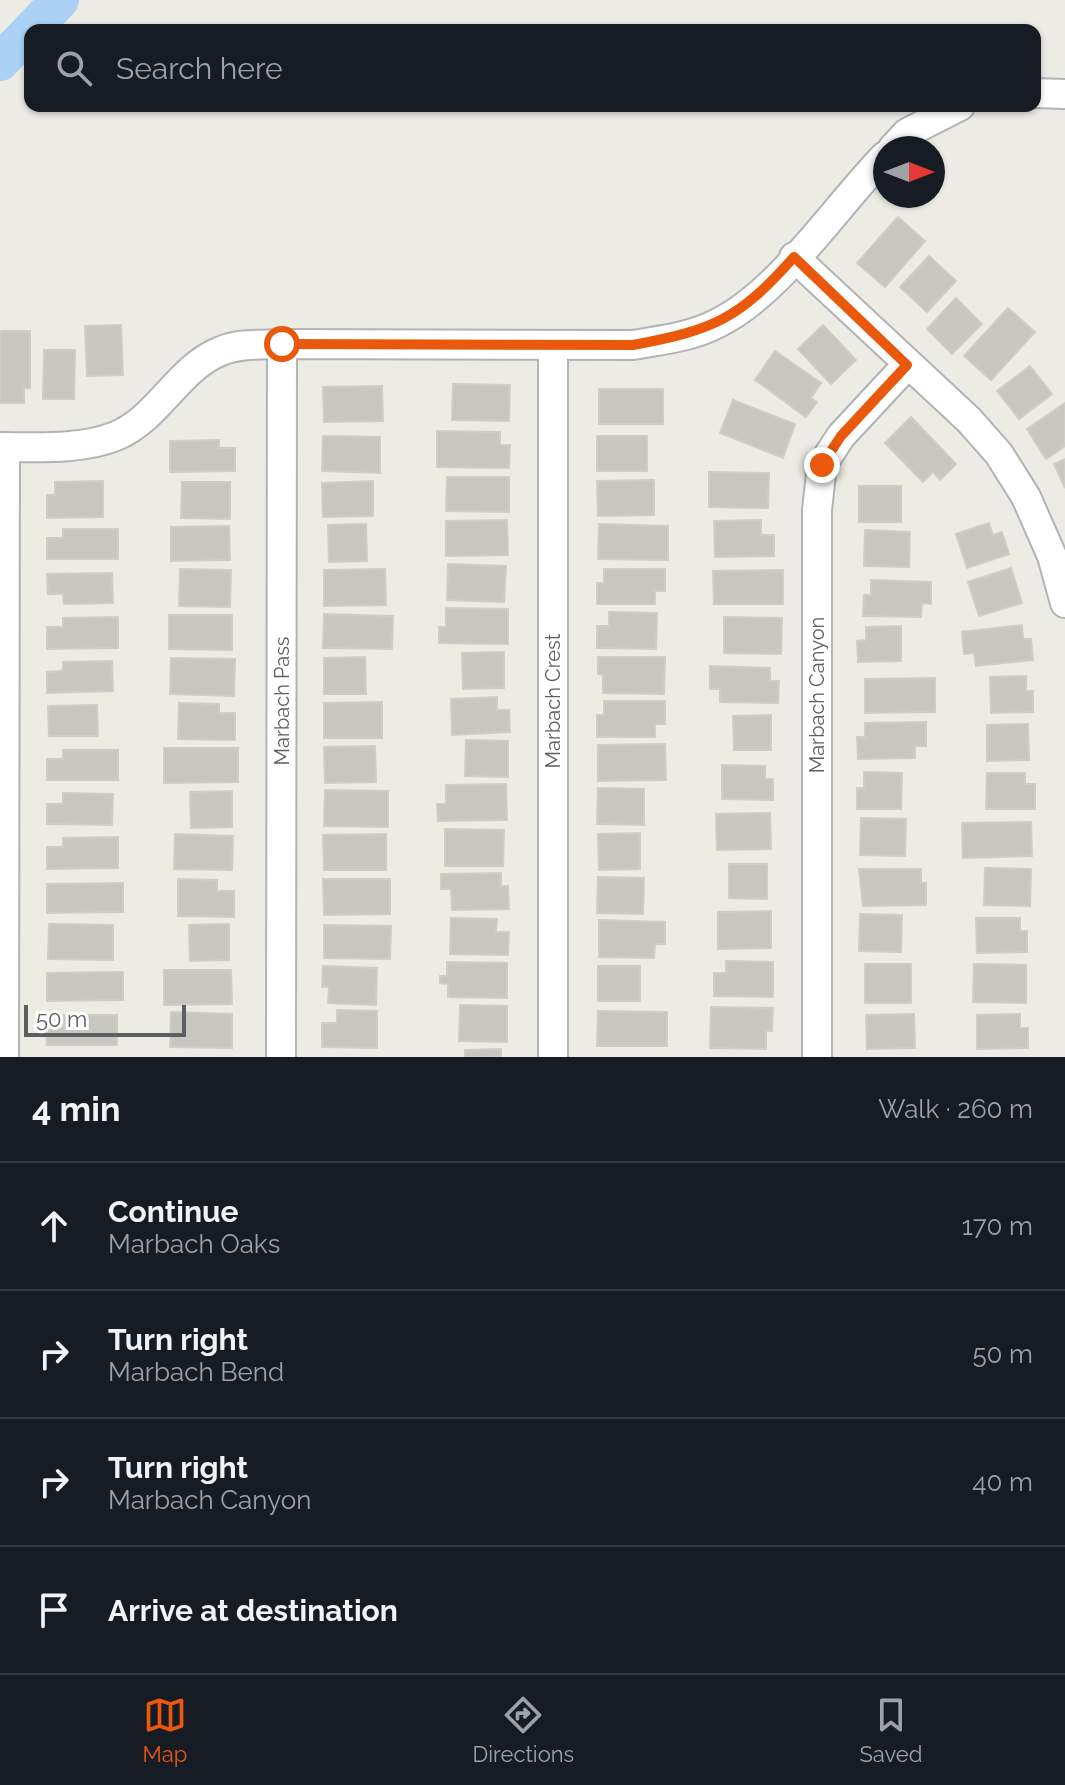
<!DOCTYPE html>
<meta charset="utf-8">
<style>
body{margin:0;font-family:Raleway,sans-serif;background:#242831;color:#f1f3f6}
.compass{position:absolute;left:873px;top:136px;width:72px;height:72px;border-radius:50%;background:#171b24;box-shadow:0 2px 6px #0004;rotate:90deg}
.scale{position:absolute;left:24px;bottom:20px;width:162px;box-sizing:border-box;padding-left:8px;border:4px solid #5c5e62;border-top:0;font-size:22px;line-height:28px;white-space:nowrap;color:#5c5e62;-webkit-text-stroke:6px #fff;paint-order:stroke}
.stop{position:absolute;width:24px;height:24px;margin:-18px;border:6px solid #ea580c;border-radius:50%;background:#fff}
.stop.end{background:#ea580c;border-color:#fff;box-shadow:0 2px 8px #0008}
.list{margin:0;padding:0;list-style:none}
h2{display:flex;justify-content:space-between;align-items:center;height:104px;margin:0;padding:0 32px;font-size:34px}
h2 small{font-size:26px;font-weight:400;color:#9ea1a6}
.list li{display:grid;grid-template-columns:52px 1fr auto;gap:24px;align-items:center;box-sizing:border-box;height:128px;padding:0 32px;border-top:2px solid #363941}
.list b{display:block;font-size:30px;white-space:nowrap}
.list p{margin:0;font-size:26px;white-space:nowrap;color:#9ea1a6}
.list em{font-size:26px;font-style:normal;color:#9ea1a6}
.icon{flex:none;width:44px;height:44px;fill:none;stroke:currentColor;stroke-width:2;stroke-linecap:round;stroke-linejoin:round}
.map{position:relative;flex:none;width:1065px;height:1057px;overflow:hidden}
.search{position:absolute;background:#171b24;box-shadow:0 2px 6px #0004;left:24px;right:24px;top:24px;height:88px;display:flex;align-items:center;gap:20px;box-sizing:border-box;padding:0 28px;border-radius:16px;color:#9ea1a6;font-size:30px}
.sheet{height:616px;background:#171b24}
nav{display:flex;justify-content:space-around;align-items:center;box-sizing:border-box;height:112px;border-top:2px solid #363941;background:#171b24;font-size:22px;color:#9ea1a6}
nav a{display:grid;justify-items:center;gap:4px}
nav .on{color:#ea580c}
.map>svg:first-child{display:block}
</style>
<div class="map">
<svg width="1065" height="1057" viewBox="0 0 1065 1057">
<rect width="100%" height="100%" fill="#ecebe4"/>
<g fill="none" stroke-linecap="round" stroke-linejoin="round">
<g stroke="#abd2f5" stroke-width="38">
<path d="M31,30L60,0"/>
<path d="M0,62L30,31"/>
</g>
</g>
<g fill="#c8c6c0" stroke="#d0cdc3" stroke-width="2">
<path d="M898,217L925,241L885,287L857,263Z"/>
<path d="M929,256L956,281L927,312L900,287Z"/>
<path d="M956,298L982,324L952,354L927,329Z"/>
<path d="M1008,308L1035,332L991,380L964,356Z"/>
<path d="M121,325L123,375L87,376L85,326Z"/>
<path d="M823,325L856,360L831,384L798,349Z"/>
<path d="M0,331H30V388H24V403H0Z"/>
<path d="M44,350H75L74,399H43Z"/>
<path d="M775,351L821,383L811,398L817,402L806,417L755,380Z"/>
<path d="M1030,366L1052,394L1019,419L997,391Z"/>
<path d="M453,384L510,385L509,421L452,420Z"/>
<path d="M382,386L383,421L324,422L323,387Z"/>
<rect x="599" y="389" width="64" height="35"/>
<path d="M733,400L795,424L783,458L720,433Z"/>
<path d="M1065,403V446L1046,459L1027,429Z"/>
<path d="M911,417L956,464L940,480L933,472L923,482L885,443Z"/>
<path d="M437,431L500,432V445H510L509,468L437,467Z"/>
<path d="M323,436L380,437V473L322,471Z"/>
<rect x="597" y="436" width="50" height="35"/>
<path d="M219,440V448H235V471L170,472V441Z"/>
<path d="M1065,459V488L1054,464Z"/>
<path d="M709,472L769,473L768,508L709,507Z"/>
<path d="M447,477H509V512L446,511Z"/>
<path d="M654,480V515L598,516L597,481Z"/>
<path d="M103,481V517L47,518V495H55V482Z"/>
<path d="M373,481V516L323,517L322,483Z"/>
<path d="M182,482H230V519L181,518Z"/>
<rect x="859" y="486" width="42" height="36"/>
<path d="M507,520L508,555L446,556V521Z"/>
<path d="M761,520V535H774V556L715,557L714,521Z"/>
<path d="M989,523L993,535L1002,532L1009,554L967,568L956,534Z"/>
<path d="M366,524L367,561L329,562L328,525Z"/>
<path d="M599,524L668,526V560L598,559Z"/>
<path d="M229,526L230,560L171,561V527Z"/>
<path d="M63,529H118V559H47V538H63Z"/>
<path d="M865,530L910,532L909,567L864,566Z"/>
<path d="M448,564L506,566L504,602L447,600Z"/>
<path d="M1011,568L1022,603L979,616L968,582Z"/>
<path d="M180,569L231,570L230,607L179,606Z"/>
<path d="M385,569L386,605L324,606V570Z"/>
<path d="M604,569H665V591H655V604H597V583H604Z"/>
<path d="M783,570V604H714L713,571Z"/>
<path d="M112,573L113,603L64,604L63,594H48L47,574Z"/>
<path d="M871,580L931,582V604L922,603L921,617L863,616L864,595H871Z"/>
<path d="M446,608L508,609V644L439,643V627H446Z"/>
<path d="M609,612L657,613L656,649L597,648V626H609Z"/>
<path d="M324,614L393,616L392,649L323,648Z"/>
<path d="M169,615H232V650L169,649Z"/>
<path d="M118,617V648L47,649V627H63V618Z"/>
<path d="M724,617L782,618L781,654L724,653Z"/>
<path d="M1022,625L1023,639H1031L1033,660L976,666L974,653L964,654L962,632Z"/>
<path d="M901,626V661L858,662L857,641L866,640V627Z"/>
<path d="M504,652V688L463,689L462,653Z"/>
<path d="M365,657L366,694H324V658Z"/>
<path d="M598,657H665L664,694L603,693V675L598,674Z"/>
<path d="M171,658L235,659L234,696L170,694Z"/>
<path d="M112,661L113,691L47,693V672L63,671V662Z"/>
<path d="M710,666L770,668V681H779L778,703L720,702V689H710Z"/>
<path d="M1026,676V691H1033V712L991,713L990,677Z"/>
<path d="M935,678V712L865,713V679Z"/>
<path d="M497,697V710H509L510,732L452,735L451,699Z"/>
<path d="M604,701H665V724H655V737H597V715H604Z"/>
<path d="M382,702V738H324V703Z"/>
<path d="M179,703L219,704V713H235V740L178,739Z"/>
<path d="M97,705L98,736H49L48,706Z"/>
<path d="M771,715V750H734L733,716Z"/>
<path d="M926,722V746H915V758L858,759L857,737H865V723Z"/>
<path d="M1028,724L1029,760L987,761V725Z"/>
<path d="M466,740L508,741V777L465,776Z"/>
<path d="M665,744L666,780L598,781V745Z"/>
<path d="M375,746L376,782L325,783L324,747Z"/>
<path d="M164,748H238V782L164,783Z"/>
<path d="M63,750H118V780H47V759H63Z"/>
<path d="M722,765L765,766V779H773V800L722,799Z"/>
<path d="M864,772L902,773L901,809H857V788H864Z"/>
<path d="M987,773H1025V784H1035V809H986Z"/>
<path d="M506,784L507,820L438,821L437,804H446V785Z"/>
<path d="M598,788L644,789V825L597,824Z"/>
<path d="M325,790L388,791V827L324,826Z"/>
<path d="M232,791V827L191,828L190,792Z"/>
<path d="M63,793L113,794L112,825L47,824V804H63Z"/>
<path d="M770,813L771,849L717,850L716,814Z"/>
<path d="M861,818L906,819L905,856L860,855Z"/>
<path d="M1031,822L1032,856L963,858L962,823Z"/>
<path d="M445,829L504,830L503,866H445Z"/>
<path d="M640,833V869L599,870L598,834Z"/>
<path d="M175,834L233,836L232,870L174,869Z"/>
<path d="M386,834V870H324L323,835Z"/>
<path d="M118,837V868L47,869V847H63V838Z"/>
<path d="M729,864H767V899L729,898Z"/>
<path d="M985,868L1031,869L1030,906L984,905Z"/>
<path d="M859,869H921V883H926V905L863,906Z"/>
<path d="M501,873V886H508L509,909L452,910L451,889H441V874Z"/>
<path d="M598,877L644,878L643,914L597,913Z"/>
<path d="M178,879L217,880V891H234V917L178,916Z"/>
<path d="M323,879H390V914L324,915Z"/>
<path d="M123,883V912L47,913V884Z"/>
<path d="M771,911V948L718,949V912Z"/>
<path d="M860,914L902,915L901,952L859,951Z"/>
<path d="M451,918L497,919L496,932H509L508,955L450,954Z"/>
<path d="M976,918H1020V931H1027V952L977,953Z"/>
<path d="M599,920L665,922V944H655L654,958L599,957Z"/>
<path d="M49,924L113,925V960L48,959Z"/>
<path d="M229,924V960L190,961L189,925Z"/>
<path d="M324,925L391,926L390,959L324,958Z"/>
<path d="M726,961L773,962V997L714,996V973H726Z"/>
<path d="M447,962L507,963V998L448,997V984L440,983V976H447Z"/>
<rect x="865" y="964" width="46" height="39"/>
<path d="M974,964L1026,965V1003L973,1002Z"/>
<path d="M323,966L377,968L376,1005L328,1003L329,987H322Z"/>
<rect x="598" y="966" width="42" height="35"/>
<path d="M164,970H231L232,1004L164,1005Z"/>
<path d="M123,972V1000L47,1001V973Z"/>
<path d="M460,1005L507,1006V1042L459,1041Z"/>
<path d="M711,1007L773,1008L772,1031H766V1049L710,1048Z"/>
<path d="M337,1010L377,1011V1048L322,1047V1023H337Z"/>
<path d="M598,1011L667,1012V1046H597Z"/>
<path d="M171,1012L232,1014V1048L170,1047Z"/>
<path d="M914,1014L915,1048L867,1049L866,1015Z"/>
<path d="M1020,1014V1028H1028V1048L977,1049V1015Z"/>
<path d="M63,1015H117V1045H47L46,1025L63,1024Z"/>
<path d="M501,1049V1057H465V1050Z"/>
</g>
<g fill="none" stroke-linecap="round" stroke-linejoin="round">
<g stroke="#b1b3b7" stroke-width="32">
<g id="minor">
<path d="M1035,93L1065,94"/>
<path d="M893,148L907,133L960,106"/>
<path d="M794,257L969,420L999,454L1026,497L1052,556L1065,603"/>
<path d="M0,447C36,447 82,450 116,436C159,418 178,368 221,351C239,343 262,345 282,344L633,345C661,340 691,337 716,324C779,294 835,207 885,156"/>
<path d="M4,1057L5,447"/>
<path d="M281,1057L282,344"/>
<path d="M553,1057V345"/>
<path d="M817,1057V510L822,465L841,436L907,365"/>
</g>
</g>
<use href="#minor" stroke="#fff" stroke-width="28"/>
</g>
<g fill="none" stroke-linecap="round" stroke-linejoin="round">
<path stroke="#ea580c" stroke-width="10" d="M282,344L633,345C714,330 739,319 794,257L907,365L841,436L822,465"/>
</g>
<g text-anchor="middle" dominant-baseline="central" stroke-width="6" stroke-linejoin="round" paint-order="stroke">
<g font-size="20" fill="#5c5e62" stroke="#fff">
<text transform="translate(817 695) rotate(-90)">Marbach Canyon</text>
<text transform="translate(282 701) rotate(-90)">Marbach Pass</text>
<text transform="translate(553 701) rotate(-90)">Marbach Crest</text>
</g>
</g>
</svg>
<svg class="compass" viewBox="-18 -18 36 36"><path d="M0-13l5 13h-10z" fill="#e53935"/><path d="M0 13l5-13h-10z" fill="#9ea1a6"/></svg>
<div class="scale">50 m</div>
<div class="stop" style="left:282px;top:344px"></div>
<div class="stop end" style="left:822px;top:465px"></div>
<div class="search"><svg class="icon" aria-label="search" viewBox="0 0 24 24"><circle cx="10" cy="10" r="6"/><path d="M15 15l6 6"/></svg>Search here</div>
</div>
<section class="sheet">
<h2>4 min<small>Walk · 260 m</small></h2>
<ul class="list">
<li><svg class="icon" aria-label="ahead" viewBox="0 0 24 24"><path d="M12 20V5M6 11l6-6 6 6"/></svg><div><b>Continue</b><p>Marbach Oaks</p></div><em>170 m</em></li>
<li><svg class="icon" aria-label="right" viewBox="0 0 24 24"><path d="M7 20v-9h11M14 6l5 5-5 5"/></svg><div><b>Turn right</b><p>Marbach Bend</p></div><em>50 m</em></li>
<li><svg class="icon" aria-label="right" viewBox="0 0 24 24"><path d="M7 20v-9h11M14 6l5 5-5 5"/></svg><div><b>Turn right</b><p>Marbach Canyon</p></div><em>40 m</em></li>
<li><svg class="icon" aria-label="arrive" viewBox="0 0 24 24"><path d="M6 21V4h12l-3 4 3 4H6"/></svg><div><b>Arrive at destination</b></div></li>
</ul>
</section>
<nav>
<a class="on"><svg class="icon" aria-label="map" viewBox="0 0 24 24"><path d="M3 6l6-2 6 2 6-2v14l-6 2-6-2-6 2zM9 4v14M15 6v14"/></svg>Map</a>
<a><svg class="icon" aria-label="directions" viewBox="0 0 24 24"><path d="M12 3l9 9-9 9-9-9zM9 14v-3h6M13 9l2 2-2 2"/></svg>Directions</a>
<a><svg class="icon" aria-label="saved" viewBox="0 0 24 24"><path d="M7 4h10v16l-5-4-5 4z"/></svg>Saved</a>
</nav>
